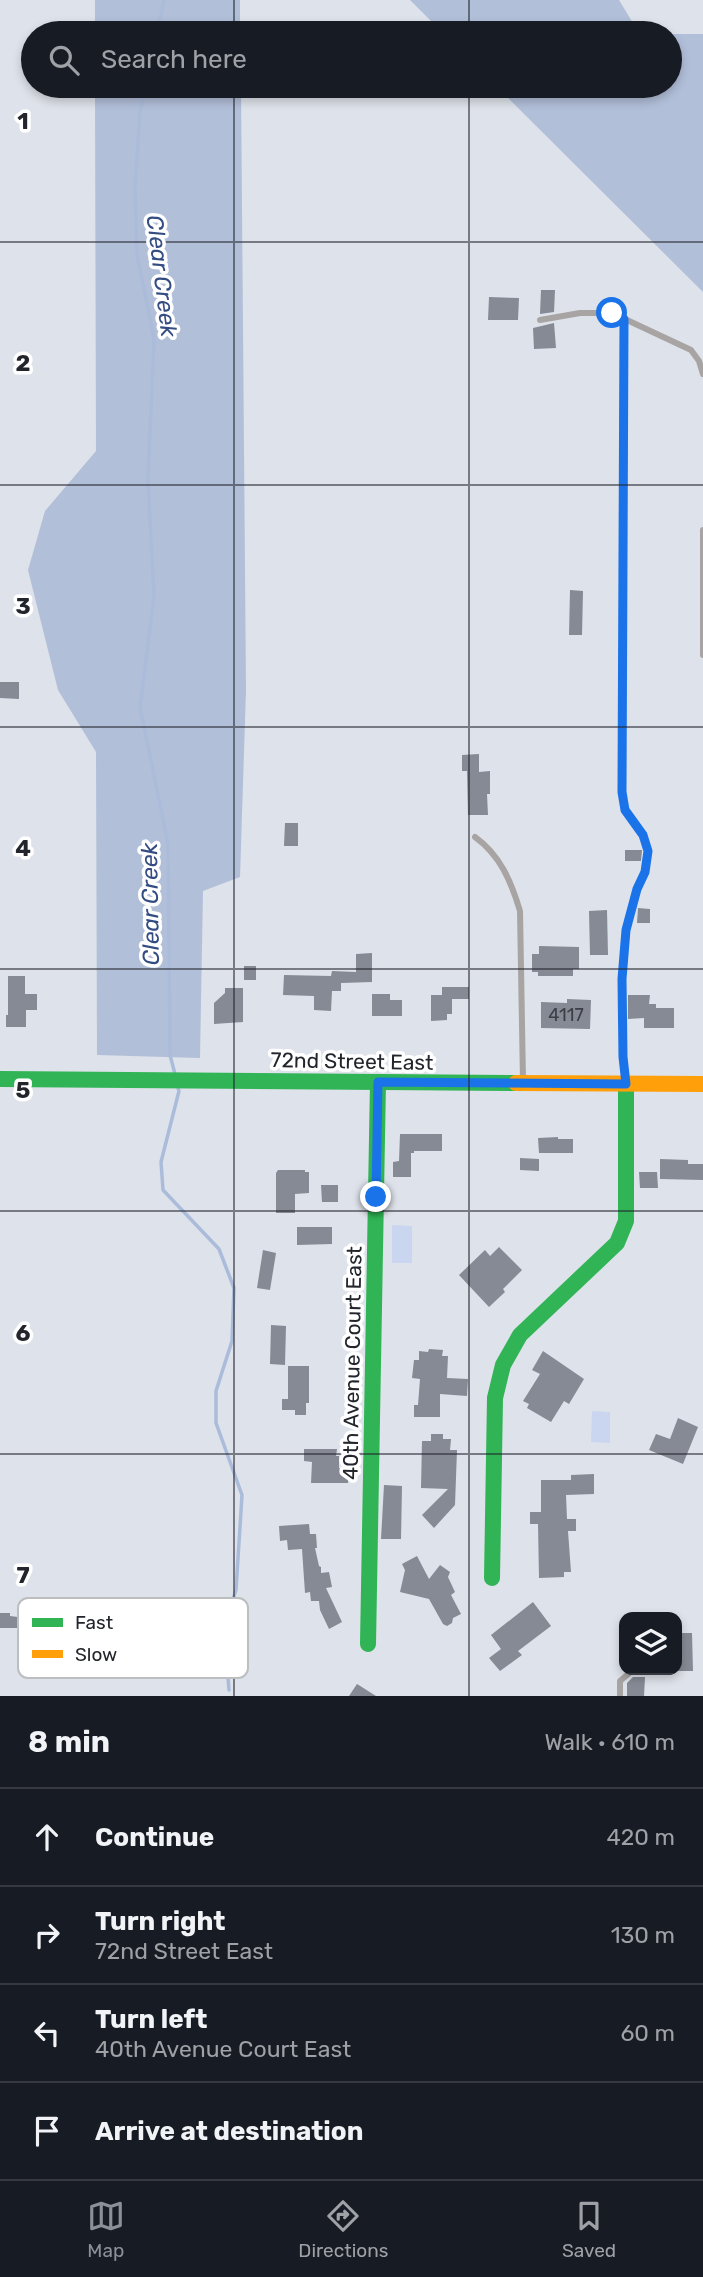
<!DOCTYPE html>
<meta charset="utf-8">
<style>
body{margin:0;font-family:Rubik,sans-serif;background:#242831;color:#f1f3f6}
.controls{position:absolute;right:21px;bottom:21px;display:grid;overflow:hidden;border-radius:14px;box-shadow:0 4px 10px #0003}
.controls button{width:63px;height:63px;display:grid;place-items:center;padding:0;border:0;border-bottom:2px solid #363941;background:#171b24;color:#f1f3f6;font:35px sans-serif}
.stop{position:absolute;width:21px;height:21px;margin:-16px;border:5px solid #1a73e8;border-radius:50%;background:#fff}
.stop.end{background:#1a73e8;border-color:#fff;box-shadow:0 2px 7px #0008}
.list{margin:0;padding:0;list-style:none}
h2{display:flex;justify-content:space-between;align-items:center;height:91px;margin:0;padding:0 28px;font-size:30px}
h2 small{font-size:23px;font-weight:400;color:#9ea1a6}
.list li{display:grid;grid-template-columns:46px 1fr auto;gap:21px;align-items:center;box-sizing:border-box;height:98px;padding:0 28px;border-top:2px solid #363941}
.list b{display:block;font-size:26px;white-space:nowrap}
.list p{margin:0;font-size:23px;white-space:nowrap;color:#9ea1a6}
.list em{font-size:23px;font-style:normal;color:#9ea1a6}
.icon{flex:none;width:38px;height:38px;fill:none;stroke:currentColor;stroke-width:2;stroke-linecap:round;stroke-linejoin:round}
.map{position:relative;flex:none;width:703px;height:1696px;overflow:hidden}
.search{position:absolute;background:#171b24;box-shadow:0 4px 10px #0003;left:21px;right:21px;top:21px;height:77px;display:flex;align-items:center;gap:18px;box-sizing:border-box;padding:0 24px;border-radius:38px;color:#9ea1a6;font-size:26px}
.sheet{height:483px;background:#171b24}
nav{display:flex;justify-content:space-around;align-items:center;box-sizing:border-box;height:98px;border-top:2px solid #363941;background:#171b24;font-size:19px;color:#9ea1a6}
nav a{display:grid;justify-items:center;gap:4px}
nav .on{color:#8c9099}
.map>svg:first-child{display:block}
</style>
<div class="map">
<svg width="703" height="1696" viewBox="0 0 703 1696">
<rect width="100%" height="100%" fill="#dee2ea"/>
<g fill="#cad6f0">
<path d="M392,1225L412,1226V1263H392Z"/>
<path d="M592,1411L610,1412V1443L591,1442Z"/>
</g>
<g fill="#b2bfd9">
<rect x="95" y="0" width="145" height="33"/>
<path d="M410,0H619L639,33H443Z"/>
<path d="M670,34H703V292L496,86H670Z"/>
<path d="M95,86H241L246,690L240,877L203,891L200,1058L97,1055L96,752L58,690L28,570L45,511L96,451Z"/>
</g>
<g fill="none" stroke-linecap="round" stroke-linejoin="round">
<g stroke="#abbcdb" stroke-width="3.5">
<path d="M157,33L164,0"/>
<path d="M146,86L140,111L135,187L137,255L154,338L148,480L154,596L140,707L168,844L170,1055L175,1074"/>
<path d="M177,1085L179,1091L161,1162L163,1190L219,1249L234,1288L232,1341L216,1391V1423L242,1495L236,1590L224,1626L229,1690"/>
</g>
</g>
<g fill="#858a94">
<path d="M541,290H555L554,312L540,314Z"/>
<path d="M489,297L519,298L518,320H488Z"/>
<path d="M554,323L556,348L534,349L533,328Z"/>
<path d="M570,590L583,591L582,635H569Z"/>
<path d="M0,682H19V699L0,698Z"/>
<path d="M479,754V772L490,771V794H487L488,815H468L467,771H462V755Z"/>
<path d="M285,823H298V846H284Z"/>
<path d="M625,850H642L641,861H625Z"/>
<path d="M638,908L650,909V923H637Z"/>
<path d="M607,910L608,955H590L589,911Z"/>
<path d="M539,946L579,947V969H573V976H538V972H532V954H539Z"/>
<path d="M372,953V982L341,983V991H332L331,1011L314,1010V996L283,995L284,975L331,976L332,971L356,972V954Z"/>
<rect x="244" y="966" width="12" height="14"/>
<path d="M8,976H25V994H37V1010H26V1027H6V1015H8Z"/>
<path d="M442,987H469V999H452V1014H447V1020L431,1021V995H442Z"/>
<path d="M225,988H243V1022L214,1024V1003L225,993Z"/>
<path d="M372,994H390V1000H402V1016H372Z"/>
<path d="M628,995H650L649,1004H656V1008H674V1028H644V1018L628,1019Z"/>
<path d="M567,999L591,1000L590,1029L541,1028V1002L567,1003Z"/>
<path d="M400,1134H442V1151H414V1153H411V1177H393V1162L399,1161Z"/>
<path d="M558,1137V1139H573V1153H539L538,1138Z"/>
<path d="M520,1158L539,1159V1171L520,1170Z"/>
<path d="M660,1159L688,1160V1164H703V1180L660,1179Z"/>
<path d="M278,1170H305V1172H309V1193L295,1194V1213H276V1173Z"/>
<path d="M639,1172H657L658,1188H640Z"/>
<path d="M321,1185H338V1202H322Z"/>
<path d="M297,1227H332V1244L297,1245Z"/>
<path d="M499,1247L522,1270L503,1289L505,1292L489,1307L459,1275L485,1250L490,1256Z"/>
<path d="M263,1250L276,1253L270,1290L257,1288Z"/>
<path d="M271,1325L286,1326L285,1365L270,1364Z"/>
<path d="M429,1349L443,1350L442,1356H448L447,1378L468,1379L467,1396L440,1394V1417H414V1405H418L420,1379L412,1378L414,1360H419V1351L428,1352Z"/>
<path d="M543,1351L584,1379L569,1404L564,1401L551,1422L527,1408L529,1404L523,1401L540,1374L532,1370Z"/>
<path d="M288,1366H309V1403H306V1415H295V1410H282V1399H288Z"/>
<path d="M678,1418L698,1427L683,1464L649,1450L656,1434L670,1439Z"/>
<path d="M431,1434H443V1439H451L450,1450H457L455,1505L434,1528L422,1515L448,1489L421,1488L422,1441H431Z"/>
<path d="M304,1449H337L336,1456H339V1468L349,1469L348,1483H311L312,1462L304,1461Z"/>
<path d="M594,1474V1494L566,1495L567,1519H576V1531H568L571,1572H564V1577L539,1578L538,1524H530V1512H541V1480H571V1475Z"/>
<path d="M384,1485L402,1486L401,1539H381Z"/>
<path d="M309,1524L310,1534H316L317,1548H315L319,1566L321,1567V1573L329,1572L332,1587L326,1588L342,1622L329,1629L320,1610L319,1601H311L310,1592L305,1593L302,1549L288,1550L287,1540L280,1541L279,1526Z"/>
<path d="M417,1556L429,1579L440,1565L450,1572L448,1577L455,1592L451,1595L461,1614L453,1618L452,1623L447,1626L443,1624L429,1599L400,1592L405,1570L402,1564Z"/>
<path d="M533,1602L551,1626L518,1651L522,1655L500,1671L489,1658L501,1649L491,1635Z"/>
<path d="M0,1613H10V1616L18,1617L17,1628H0Z"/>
<path d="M677,1633H692L693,1671H677Z"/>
<path d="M633,1677H645L644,1696H627V1683Z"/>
<path d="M357,1684L376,1696H349Z"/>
</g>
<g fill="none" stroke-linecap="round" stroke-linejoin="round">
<g stroke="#a8a4a3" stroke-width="6">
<path d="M624,319L622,792L625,810L644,835L648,851L645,872L637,889L627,930L622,979L623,1057L626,1082"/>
<path d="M540,320L580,313H612L691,350L699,361L703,374"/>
<path d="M703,530V655"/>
<path d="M475,837C500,855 511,881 520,911L523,1081"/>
<path d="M620,1696V1681L633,1670"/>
</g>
<g stroke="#30b455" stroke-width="16">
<path d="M0,1079L516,1083"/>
<path d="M492,1578L495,1398L503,1365L520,1335L617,1243L626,1221V1084"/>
<path d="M368,1644L378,1082"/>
</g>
<path stroke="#ff9f0a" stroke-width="16" d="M516,1083L703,1084"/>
</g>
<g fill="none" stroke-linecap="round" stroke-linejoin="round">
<path stroke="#1a73e8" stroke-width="9" d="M376,1197L378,1082L626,1084L623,1057L622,979L626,930L637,889L645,872L648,851L643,835L625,810L622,792L624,319L612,313"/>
</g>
<path fill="none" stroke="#22252b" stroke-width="2" stroke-opacity="0.55" d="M234,0V33M469,0V33M234,86V1696M469,86V1696M0,242H703M0,485H703M0,727H703M0,969H703M0,1211H703M0,1454H703"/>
<g text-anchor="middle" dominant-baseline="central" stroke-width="7" stroke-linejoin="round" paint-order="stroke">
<g font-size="18" fill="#3b3e45">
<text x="566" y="1015">4117</text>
</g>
<g font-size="21" fill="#22252b" stroke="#fff">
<text transform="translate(352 1061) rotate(1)">72nd Street East</text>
<text transform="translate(352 1363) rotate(-89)">40th Avenue Court East</text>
</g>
<g font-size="23" font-style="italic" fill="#334c82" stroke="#fff">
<text transform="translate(162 276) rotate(83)">Clear Creek</text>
<text transform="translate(150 904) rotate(-91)">Clear Creek</text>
</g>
</g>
<rect x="18" y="1598" width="230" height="80" rx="10" fill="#fff" stroke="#bdbebf" stroke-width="2"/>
<rect x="32" y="1618" width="31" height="9" fill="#30b455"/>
<rect x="32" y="1650" width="31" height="8" fill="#ff9f0a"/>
<g font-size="19" fill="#22252b">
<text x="75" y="1629">Fast</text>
<text x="75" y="1661">Slow</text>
</g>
<g font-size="23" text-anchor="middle" font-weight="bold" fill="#22252b" stroke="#fff" stroke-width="7" stroke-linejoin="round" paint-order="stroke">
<text x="23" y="129">1</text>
<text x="23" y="371">2</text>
<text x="23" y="614">3</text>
<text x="23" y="856">4</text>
<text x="23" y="1098">5</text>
<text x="23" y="1341">6</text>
<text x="23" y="1583">7</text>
</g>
</svg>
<div class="controls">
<button><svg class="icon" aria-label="layers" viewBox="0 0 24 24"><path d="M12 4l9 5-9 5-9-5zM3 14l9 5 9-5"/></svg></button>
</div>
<div class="stop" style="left:612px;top:313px"></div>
<div class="stop end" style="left:376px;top:1197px"></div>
<div class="search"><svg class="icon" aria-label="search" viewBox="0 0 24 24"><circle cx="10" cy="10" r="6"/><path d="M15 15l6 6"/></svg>Search here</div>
</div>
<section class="sheet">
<h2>8 min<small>Walk · 610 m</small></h2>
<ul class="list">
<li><svg class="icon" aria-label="ahead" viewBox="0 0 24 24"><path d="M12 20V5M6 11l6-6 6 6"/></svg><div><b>Continue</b></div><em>420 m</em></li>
<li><svg class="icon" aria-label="right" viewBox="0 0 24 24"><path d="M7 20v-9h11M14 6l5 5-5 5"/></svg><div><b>Turn right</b><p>72nd Street East</p></div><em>130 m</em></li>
<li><svg class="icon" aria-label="left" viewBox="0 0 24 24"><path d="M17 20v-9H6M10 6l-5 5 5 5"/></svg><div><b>Turn left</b><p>40th Avenue Court East</p></div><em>60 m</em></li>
<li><svg class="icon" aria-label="arrive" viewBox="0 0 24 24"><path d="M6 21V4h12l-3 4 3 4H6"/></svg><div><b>Arrive at destination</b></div></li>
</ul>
</section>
<nav>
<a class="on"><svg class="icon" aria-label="map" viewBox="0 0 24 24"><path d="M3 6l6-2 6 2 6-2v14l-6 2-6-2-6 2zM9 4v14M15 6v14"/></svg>Map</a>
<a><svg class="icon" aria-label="directions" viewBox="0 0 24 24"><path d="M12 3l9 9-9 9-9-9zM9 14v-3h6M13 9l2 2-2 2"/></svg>Directions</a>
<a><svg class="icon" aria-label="saved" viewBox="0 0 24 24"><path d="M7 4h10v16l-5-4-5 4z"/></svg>Saved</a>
</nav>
